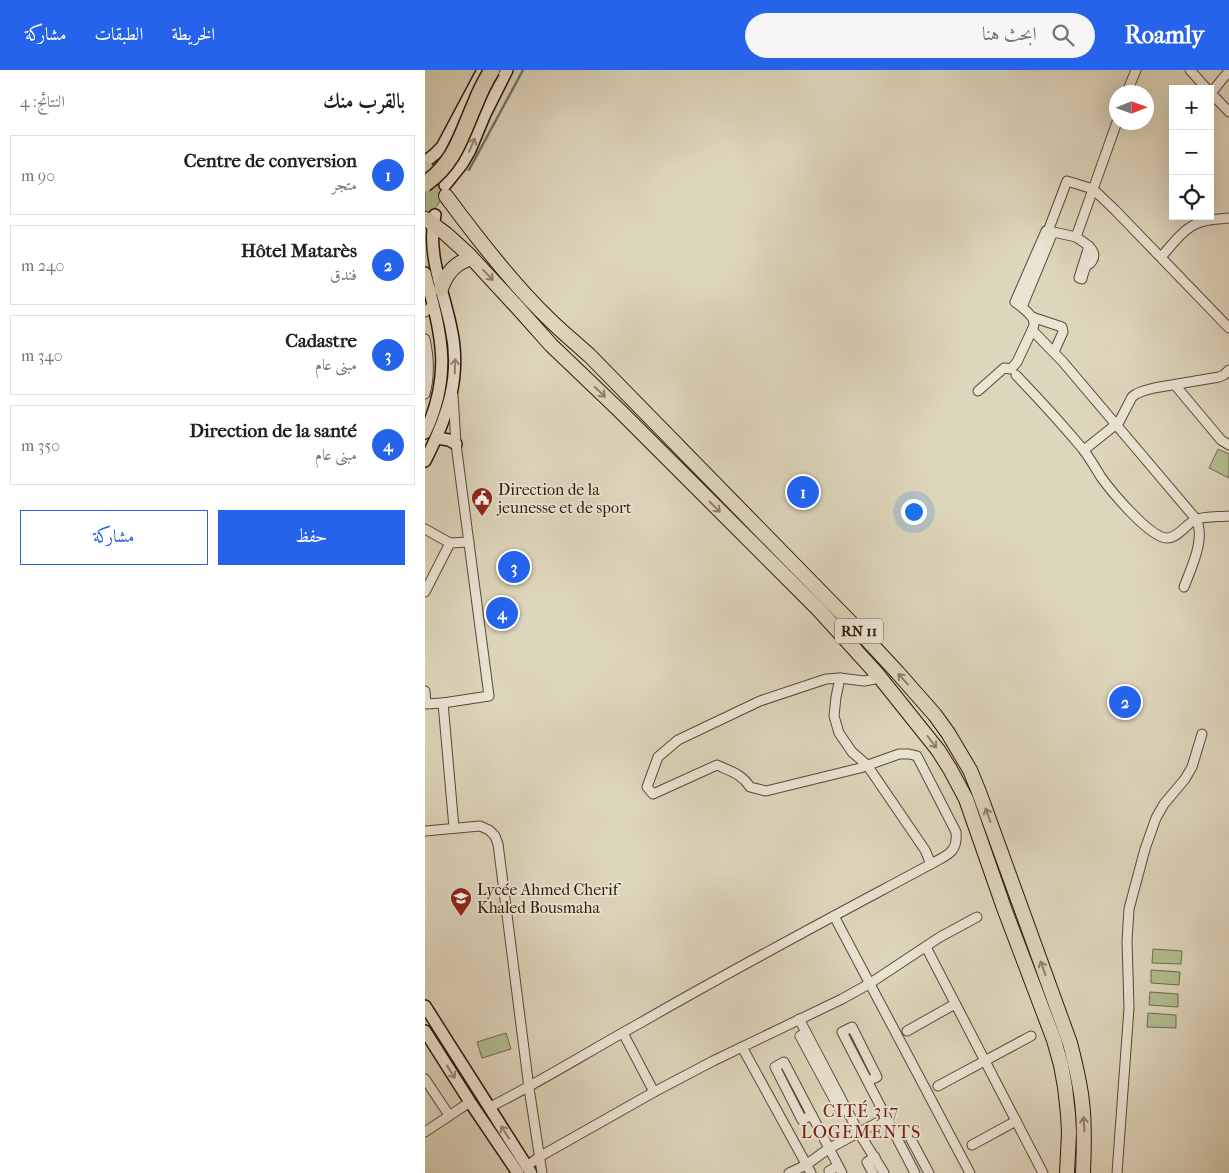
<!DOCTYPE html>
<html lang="ar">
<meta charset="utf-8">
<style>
body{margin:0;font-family:"IM FELL French Canon",Amiri,serif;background:#f6f6f6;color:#202124;direction:rtl}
.controls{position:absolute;right:15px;top:15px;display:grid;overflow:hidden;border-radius:0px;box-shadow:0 5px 20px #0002}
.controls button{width:45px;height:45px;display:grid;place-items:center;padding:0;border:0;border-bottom:1px solid #e0e0e0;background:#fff;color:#202124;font:25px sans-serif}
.compass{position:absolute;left:684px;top:15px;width:45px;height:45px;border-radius:50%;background:#fff;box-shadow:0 5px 20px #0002;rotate:89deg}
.you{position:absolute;left:488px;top:441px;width:18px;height:18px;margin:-12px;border:4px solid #fff;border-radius:50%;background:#1a73e8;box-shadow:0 0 0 8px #1a73e833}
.badge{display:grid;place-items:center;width:32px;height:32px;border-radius:50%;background:#2563eb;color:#fff;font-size:16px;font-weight:700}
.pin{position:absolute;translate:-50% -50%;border:2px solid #fff;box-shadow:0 1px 5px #0006}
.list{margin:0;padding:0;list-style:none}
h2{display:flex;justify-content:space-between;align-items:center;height:65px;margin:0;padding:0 20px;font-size:21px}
h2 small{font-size:16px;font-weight:400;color:#757577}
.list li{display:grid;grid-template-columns:32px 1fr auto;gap:15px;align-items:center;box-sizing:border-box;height:80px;margin:0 10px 10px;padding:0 10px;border:1px solid #e0e0e0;border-radius:0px}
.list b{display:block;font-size:19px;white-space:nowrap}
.list p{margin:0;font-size:16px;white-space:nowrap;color:#757577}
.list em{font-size:16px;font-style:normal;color:#757577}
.actions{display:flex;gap:10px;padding:15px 20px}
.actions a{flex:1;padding:11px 0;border:1px solid #2563eb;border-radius:0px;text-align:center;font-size:18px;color:#2563eb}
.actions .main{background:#2563eb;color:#fff}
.icon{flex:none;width:28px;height:28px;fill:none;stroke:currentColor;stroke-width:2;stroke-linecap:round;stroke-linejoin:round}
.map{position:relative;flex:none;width:804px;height:1103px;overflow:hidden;direction:ltr}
header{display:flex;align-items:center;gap:30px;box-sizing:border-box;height:70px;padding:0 25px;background:#2563eb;color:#fff}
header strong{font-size:24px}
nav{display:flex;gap:28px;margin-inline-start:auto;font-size:18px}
.search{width:350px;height:45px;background:#f6f6f6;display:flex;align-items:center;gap:12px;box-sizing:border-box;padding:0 18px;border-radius:28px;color:#757577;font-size:19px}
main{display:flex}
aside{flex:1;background:#fff}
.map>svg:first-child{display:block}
</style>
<header>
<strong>Roamly</strong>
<div class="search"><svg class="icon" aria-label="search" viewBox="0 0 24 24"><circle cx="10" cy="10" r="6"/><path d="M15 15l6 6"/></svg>ابحث هنا</div>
<nav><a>الخريطة</a><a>الطبقات</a><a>مشاركة</a></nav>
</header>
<main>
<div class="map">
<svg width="804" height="1103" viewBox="0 0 804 1103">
<rect width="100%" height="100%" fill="#ded6bc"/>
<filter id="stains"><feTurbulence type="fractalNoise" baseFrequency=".004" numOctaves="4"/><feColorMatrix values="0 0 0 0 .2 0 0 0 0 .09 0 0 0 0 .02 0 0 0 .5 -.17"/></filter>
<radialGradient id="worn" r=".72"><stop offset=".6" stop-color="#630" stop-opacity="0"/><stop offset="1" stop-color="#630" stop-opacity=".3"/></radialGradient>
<g fill="#b1be91" stroke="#6f6b4e">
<path d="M0,103C4,106 11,109 14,113C22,126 12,140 0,144Z"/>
<path d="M793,379L804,384V408L784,398Z"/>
<path d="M728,879L757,881L756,894L727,893Z"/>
<path d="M726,900L755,902L754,915L726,913Z"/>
<path d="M725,922L753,924V937L724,935Z"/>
<path d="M723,943L751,945V958L722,957Z"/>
<path d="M81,963L86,979L57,988L52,972Z"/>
</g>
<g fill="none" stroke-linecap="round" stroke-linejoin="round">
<path stroke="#6b7772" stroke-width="2.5" d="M44,100L98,0"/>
<g stroke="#594836" stroke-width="11">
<g id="minor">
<path d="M765,0L782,19"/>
<path d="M702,22L711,0"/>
<path d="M785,22L804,42"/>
<path d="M786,23L804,1"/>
<path d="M624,161L651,167L692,52"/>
<path d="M651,167C658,172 674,180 667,191C663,197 665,191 661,197C659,200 658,205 657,209L654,208L664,176"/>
<path d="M736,187C747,175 759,157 776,152C784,149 795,149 804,148"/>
<path d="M597,237L590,232L621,161H623L642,111L668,119L690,140L804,258"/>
<path d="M0,242L8,235"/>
<path d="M607,247L637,257L638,262L629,282"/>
<path d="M607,260L638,292L771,449C781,469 766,498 759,517"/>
<path d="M0,269C4,287 5,306 0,324"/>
<path d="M591,305C614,329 636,353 657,378C664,387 670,397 676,407C686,421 725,468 742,468C753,468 761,454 770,450C777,446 796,447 804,446"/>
<path d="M750,315L796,370L804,375"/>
<path d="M553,321L579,298L586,299L592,292L608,258C612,249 604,244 597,237L628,162"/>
<path d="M28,325L31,374L64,626L18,633L29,758"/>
<path d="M659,380L694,352L707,327L711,324L718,321L729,318L794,307L799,305L804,300"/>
<path d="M0,459L25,473L0,522"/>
<path d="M25,473L44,472"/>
<path d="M415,608L411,627L409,646L414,663L427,682L442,695L500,780L506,794"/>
<path d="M0,621L1,634L18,633"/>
<path d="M0,761L55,756L64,760L70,766L73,774L104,1018L117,1103"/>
<path d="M409,846L545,1103"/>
<path d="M501,877L618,1103"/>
<path d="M374,949L381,962L434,1063L459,1103"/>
<path d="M482,961L530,934"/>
<path d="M381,962L375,966L416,1042L422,1038"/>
<path d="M198,963L229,1022"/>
<path d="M317,977L386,1103"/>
<path d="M0,1009L24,1045"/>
<path d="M443,1011L452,1007L427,957L417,962L490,1103"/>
<path d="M513,1016L606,966"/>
<path d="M65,1037C117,1011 166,980 217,952C312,897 409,846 506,794C522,785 533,783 531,762L492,686L484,684H474L435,698L341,721L325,717C317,704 305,701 292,695L228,724L222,717L233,687L253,670L335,631L401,609L415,608L439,611L455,608"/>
<path d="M387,1045L377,1050L350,997L359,992L417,1103"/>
<path d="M0,1062L45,1032"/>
<path d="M471,1066L481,1060L504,1103"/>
<path d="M547,1075L591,1051"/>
<path d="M102,1096L114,1087L229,1022L288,991L417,929L444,914L515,867L552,847"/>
<path d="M364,1103L381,1095L403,1079L461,1048"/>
<path d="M405,1103L404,1101L413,1096"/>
<path d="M448,1103L442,1092L450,1087"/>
<path d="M692,1103L704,938L702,871L704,839L720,779L731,748L739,734L760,709L767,697L777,664"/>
</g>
</g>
<g stroke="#2d180a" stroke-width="14">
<g id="secondary">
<path d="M0,92L10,84L17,77L58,0"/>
<path d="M20,115L37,94L45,80L60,44L82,0"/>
<path d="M0,203C16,264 28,303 0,363"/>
<path d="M12,368L24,370L31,374"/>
<path d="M0,391C22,348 37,307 26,258C19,222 1,183 10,145"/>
<path d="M0,936L106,1103"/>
<path d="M0,961L45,1032L93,1103"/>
</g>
</g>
<g stroke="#2d180a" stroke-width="15">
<path id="primary" d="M0,97L3,99"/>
</g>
<g stroke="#2d180a" stroke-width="16">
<g id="trunk">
<path d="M21,126C52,168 86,212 123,248C137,262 152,274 166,287L434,561L473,603L510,645L523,663L545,700L554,722L645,973C650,993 655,1012 657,1032C660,1055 659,1079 658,1103"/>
<path d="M1,149L21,164L44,185L93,238L126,275L195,341L394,540L453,605L513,680L525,699L541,729L579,838L629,970L636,995L640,1017L643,1044L644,1063L642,1103"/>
<path d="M16,219C21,203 30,193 46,188"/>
</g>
</g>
<use href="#minor" stroke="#eae4d3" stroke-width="9"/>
<use href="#secondary" stroke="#eae4d3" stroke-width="11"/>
<use href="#primary" stroke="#ded6bc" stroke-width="12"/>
<use href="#trunk" stroke="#ded6bc" stroke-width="14"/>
<g stroke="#2d180a" stroke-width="18" stroke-linecap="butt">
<path id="motorway-bridge" d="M0,114C31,92 36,65 51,32C55,21 61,10 67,0"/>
</g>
<use href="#motorway-bridge" stroke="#ded6bc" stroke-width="15"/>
</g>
<defs><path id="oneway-shaft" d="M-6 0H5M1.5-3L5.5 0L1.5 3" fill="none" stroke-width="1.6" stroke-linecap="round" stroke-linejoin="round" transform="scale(1.25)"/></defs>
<g stroke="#958879">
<use href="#oneway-shaft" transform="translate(47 75) rotate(-66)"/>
<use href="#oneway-shaft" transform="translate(30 296) rotate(-89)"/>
<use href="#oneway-shaft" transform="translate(26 1002) rotate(58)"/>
<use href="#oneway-shaft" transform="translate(80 1062) rotate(-122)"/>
</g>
<g stroke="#8e806c">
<use href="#oneway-shaft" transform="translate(63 205) rotate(46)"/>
<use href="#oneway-shaft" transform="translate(175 322) rotate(44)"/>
<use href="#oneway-shaft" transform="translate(290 437) rotate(45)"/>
<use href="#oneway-shaft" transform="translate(478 609) rotate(-132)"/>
<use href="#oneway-shaft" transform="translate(507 672) rotate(53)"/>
<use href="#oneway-shaft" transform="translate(563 745) rotate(-110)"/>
<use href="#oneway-shaft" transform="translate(618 898) rotate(-110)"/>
<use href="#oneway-shaft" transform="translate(659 1054) rotate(-93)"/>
</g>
<defs>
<g id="civic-pin" transform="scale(1.125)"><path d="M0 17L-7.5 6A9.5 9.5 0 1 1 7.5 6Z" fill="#8f2418" stroke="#eae4d3"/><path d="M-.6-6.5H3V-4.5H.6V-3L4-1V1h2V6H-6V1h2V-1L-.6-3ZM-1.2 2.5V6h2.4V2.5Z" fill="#fff"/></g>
<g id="school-pin" transform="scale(1.125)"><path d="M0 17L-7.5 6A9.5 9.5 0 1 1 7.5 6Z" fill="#8f2418" stroke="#eae4d3"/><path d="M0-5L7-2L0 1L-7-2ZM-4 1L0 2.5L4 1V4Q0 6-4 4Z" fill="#fff"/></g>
</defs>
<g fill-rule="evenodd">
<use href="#civic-pin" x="57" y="428"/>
<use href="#school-pin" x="36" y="828"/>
</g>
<g text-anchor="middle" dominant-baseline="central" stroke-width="4" stroke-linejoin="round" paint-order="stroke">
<rect fill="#eae4d3" stroke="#665546" stroke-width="1" x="410" y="548.5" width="48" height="25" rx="4"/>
<g font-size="15" font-weight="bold" fill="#2d180a">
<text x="434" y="561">RN 11</text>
</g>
<g font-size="16" fill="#2d180a" stroke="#eae4d3" text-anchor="start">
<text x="73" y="419">Direction de la<tspan x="73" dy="18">jeunesse et de sport</tspan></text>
<text x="52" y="819">Lycée Ahmed Cherif<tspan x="52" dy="18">Khaled Bousmaha</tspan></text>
</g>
<g font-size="18" letter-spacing="1" fill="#7a1f14" stroke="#eae4d3">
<text x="436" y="1041">CITÉ 317<tspan x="436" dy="21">LOGEMENTS</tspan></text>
</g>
</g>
<rect width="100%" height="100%" filter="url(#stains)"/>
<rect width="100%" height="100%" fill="url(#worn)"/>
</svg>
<div class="controls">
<button>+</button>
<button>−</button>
<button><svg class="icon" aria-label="locate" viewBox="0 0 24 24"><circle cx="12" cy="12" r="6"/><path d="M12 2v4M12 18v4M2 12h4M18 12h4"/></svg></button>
</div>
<svg class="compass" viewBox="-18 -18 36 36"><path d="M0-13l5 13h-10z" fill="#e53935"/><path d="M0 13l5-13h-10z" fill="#757577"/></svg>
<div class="you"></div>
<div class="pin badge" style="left:378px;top:422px">1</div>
<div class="pin badge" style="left:700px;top:632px">2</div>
<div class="pin badge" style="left:89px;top:497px">3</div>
<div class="pin badge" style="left:77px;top:543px">4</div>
</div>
<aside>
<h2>بالقرب منك<small>النتائج: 4</small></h2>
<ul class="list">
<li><span class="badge">1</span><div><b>Centre de conversion</b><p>متجر</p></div><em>90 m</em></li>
<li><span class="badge">2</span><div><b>Hôtel Matarès</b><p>فندق</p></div><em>240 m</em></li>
<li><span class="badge">3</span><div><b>Cadastre</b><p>مبنى عام</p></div><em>340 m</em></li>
<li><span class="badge">4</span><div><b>Direction de la santé</b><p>مبنى عام</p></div><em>350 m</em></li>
</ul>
<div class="actions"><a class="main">حفظ</a><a>مشاركة</a></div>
</aside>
</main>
